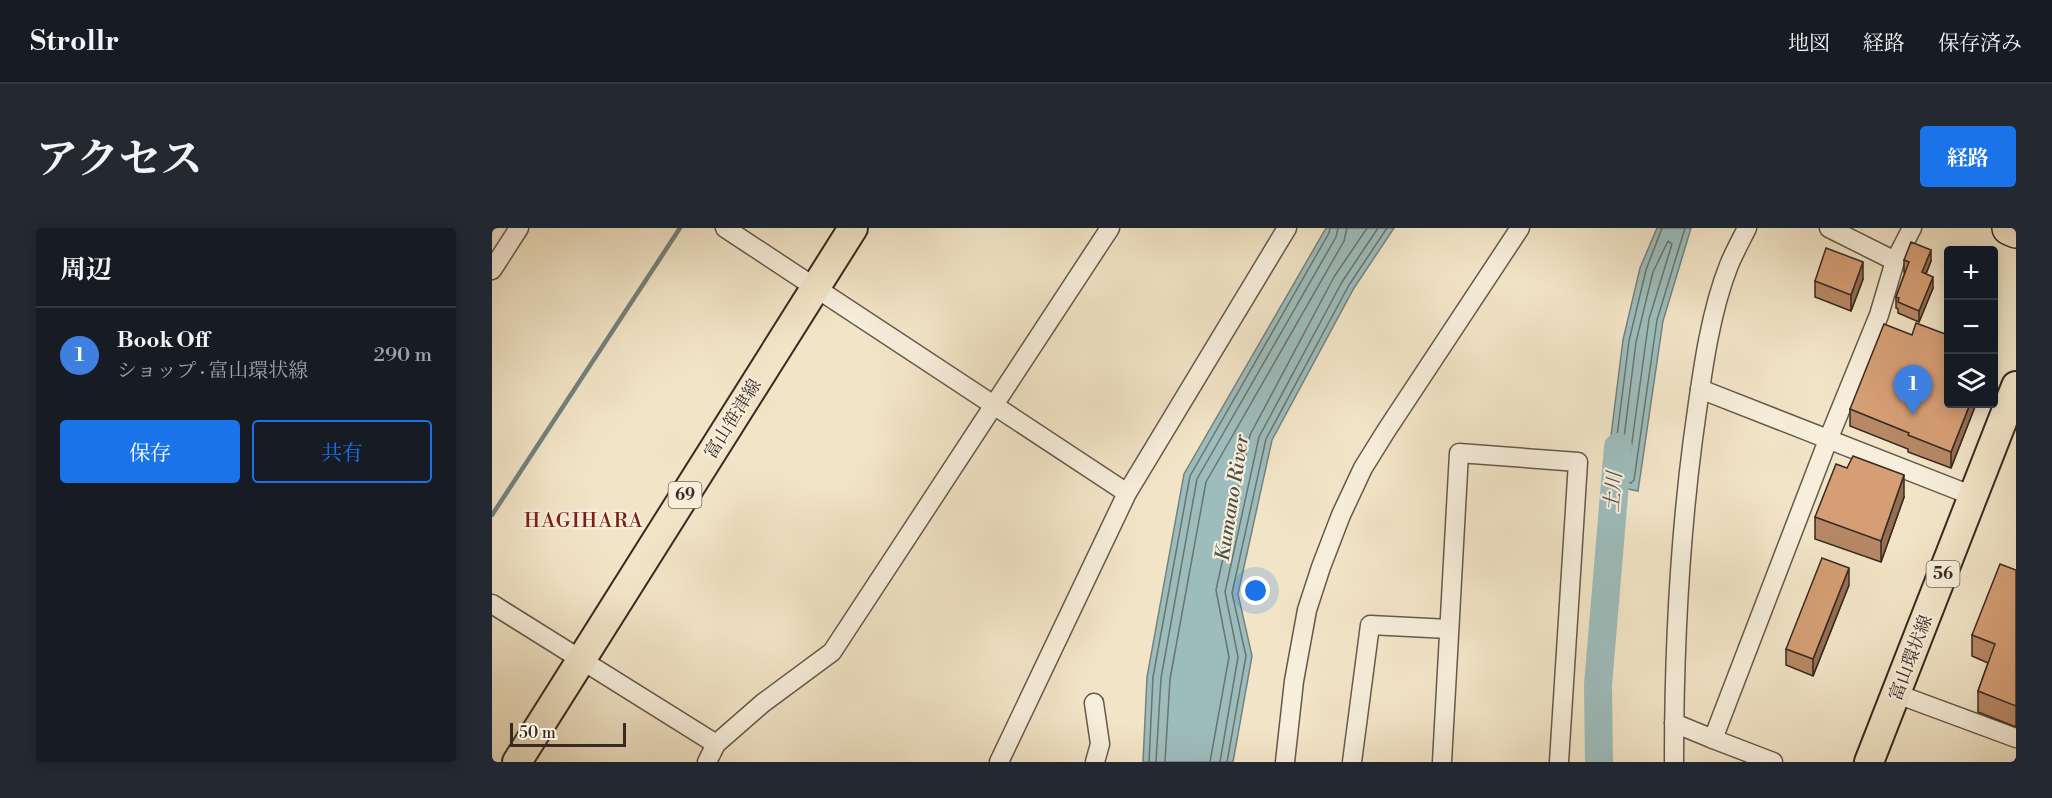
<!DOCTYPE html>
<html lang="ja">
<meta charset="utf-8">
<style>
body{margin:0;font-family:"Libre Bodoni","Noto Serif JP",serif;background:#242831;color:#f1f3f6}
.controls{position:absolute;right:18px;top:18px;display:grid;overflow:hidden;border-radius:6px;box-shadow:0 3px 15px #0003}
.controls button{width:54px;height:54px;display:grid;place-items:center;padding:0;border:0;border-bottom:2px solid #363941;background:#171b24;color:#f1f3f6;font:30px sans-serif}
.scale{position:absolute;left:18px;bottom:15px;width:116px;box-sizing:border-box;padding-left:6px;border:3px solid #372a24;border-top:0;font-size:16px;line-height:21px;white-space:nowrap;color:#372a24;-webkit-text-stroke:4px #f7eedb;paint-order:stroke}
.you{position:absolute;left:764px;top:363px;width:21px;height:21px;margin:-15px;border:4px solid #fff;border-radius:50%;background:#1a73e8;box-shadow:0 0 0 9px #1a73e833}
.badge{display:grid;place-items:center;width:39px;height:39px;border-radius:50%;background:#1a73e8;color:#fff;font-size:20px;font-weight:700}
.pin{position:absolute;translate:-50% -50px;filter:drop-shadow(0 2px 3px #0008)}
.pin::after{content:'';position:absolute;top:32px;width:21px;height:18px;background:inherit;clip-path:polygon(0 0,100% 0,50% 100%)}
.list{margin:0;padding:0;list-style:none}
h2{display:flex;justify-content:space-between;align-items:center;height:78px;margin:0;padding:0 24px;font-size:26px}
h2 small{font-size:20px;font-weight:400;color:#9ea1a6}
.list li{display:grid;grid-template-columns:39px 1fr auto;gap:18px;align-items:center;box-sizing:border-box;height:96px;padding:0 24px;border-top:2px solid #363941}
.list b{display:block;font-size:22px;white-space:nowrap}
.list p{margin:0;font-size:20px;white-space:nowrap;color:#9ea1a6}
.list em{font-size:20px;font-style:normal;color:#9ea1a6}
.actions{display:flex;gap:12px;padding:18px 24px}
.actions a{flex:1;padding:14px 0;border:2px solid #1a73e8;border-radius:6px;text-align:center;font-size:21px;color:#1a73e8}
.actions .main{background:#1a73e8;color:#fff}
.icon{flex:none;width:33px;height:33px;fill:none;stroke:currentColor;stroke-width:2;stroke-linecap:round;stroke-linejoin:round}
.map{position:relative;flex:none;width:1524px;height:534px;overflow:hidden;border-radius:6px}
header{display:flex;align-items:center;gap:36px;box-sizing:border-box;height:84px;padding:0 30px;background:#171b24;border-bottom:2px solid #363941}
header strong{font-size:28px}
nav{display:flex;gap:33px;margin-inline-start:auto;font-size:21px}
.intro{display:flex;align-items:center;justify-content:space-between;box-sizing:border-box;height:144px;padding:0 36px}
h1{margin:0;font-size:42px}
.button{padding:15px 27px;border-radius:6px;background:#1a73e8;color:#fff;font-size:21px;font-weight:700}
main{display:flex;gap:36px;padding:0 36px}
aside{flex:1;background:#171b24;border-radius:6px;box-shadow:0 3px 15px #0003}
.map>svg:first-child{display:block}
</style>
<header>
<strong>Strollr</strong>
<nav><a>地図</a><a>経路</a><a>保存済み</a></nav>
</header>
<div class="intro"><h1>アクセス</h1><a class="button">経路</a></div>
<main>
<aside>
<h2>周辺<small></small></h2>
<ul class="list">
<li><span class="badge" style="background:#3f7fe0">1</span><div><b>Book Off</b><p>ショップ · 富山環状線</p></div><em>290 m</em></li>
</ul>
<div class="actions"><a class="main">保存</a><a>共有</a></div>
</aside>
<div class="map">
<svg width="1524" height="534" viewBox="0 0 1524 534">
<rect width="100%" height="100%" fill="#f2e5c7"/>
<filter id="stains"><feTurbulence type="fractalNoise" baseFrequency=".00333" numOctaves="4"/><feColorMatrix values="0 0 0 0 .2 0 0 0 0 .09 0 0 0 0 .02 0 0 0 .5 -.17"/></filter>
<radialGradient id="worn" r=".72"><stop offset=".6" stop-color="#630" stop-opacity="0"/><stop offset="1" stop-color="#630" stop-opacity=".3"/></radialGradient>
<g fill="#9dbdbc" stroke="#74827f" stroke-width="1.5">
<path d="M834,0H902L862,60L780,212L746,366L760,428L741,534H651L655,449L692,246Z"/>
<path d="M1165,0H1199L1171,93L1146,263L1113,256L1131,112L1148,40Z"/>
</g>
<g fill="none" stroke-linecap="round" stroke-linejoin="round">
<g stroke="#6a7470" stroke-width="1.5">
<path d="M1170,0L1154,42L1137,113L1120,248L1122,251L1139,255L1142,252L1165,92L1193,0"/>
<path d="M1176,13L1180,16L1157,91L1136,243L1132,246L1128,242L1144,114L1161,44Z"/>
<path d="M657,534L661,449L698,248L837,5L838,0"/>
<path d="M664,534L669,450L705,251L844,9L846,0"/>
<path d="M673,534L678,451L714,254L852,13L855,0"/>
<path d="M718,534L737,429L724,362L758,207L842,49L875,0"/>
<path d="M728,534L746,429L733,364L767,209L850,54L886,0"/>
<path d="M735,534L754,428L740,365L774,211L857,57L895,0"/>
</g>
<path stroke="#74827f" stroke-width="4.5" d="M0,287L188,0"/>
<path stroke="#9dbdbc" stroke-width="28" d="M1107,534L1106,457L1126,219"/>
<g stroke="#66594d" stroke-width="21">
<g id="street">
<path d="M233,0L635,265"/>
<path d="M1337,0L1403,33"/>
<path d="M0,42L27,0"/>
<path d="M1208,161L1481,268"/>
<path d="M0,376L224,516"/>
<path d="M1405,466L1524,510"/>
<path d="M602,475L608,516L603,534"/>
<path d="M1182,495L1221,511"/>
<path d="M215,534L224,516L271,475L340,424L618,0"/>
<path d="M507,534L635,265L795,0"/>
<path d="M793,534L802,453L815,382L829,339L849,287L871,240L894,203L1028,0"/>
<path d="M860,534L878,397L957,401"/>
<path d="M950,534L967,225L1086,234L1067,534"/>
<path d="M1182,534C1182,426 1187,318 1201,211C1209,155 1216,90 1237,37C1242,25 1249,12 1255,0"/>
<path d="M1281,534L1221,511L1336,212L1387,87L1403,33L1420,0"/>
</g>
</g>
<g stroke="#372a24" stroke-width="32">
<g id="primary">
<path d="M25,534L361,0"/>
<path d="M1377,534L1524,158"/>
</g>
</g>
<g stroke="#372a24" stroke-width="36">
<path id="highway" d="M1517,0L1524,3"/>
</g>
<use href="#street" stroke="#f7eedb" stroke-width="18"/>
<use href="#primary" stroke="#f2e5c7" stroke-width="28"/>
<use href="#highway" stroke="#f2e5c7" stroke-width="33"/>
</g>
<g fill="#b78865" stroke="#372a24" stroke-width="1.5">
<path d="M1412,32L1439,33L1434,46L1441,60L1427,94L1406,85V81L1404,80V69L1413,44H1412Z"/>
<path d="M1371,51L1359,83L1323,69V53Z"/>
<path d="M1456,176H1484L1459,240L1416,224V221L1358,198V181Z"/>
<path d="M1412,269L1389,334L1323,311V289Z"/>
<path d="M1524,342V499L1486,484V463L1496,435L1480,428V407Z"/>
<path d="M1357,357L1321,448L1294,437V421Z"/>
</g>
<g fill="#956f52" stroke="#372a24" stroke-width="1.5">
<path d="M1439,22V33L1430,55V44Z"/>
<path d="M1371,34V51L1359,83V67Z"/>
<path d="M1441,49V60L1427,94V83Z"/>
<path d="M1478,176H1484L1459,240V224Z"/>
<path d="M1412,247V269L1389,334V313Z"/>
<path d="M1357,340V357L1321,448V431Z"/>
</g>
<g fill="#d59e75" stroke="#372a24" stroke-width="1.5">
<path d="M1419,14L1439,22L1430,44L1441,49L1427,83L1406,74L1407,70L1404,69L1417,34L1412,32Z"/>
<path d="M1334,20L1371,34L1359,67L1323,53Z"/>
<path d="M1424,95L1456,107V176H1478L1459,224L1416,207L1417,205L1358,181L1392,96L1420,107Z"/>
<path d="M1361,228L1412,247L1389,313L1323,289L1344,236L1355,240Z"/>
<path d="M1330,330L1357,340L1321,431L1294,421Z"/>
<path d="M1508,336L1524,342V478L1486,463L1503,416L1480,407Z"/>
</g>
<g text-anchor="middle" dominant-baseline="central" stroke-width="4.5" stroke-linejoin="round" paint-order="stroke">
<g fill="#f7eedb" stroke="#71655b" stroke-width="1.5">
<rect x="176.5" y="254" width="33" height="26" rx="4.5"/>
<rect x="1434.5" y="333" width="33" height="26" rx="4.5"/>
</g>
<g font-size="16" font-weight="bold" fill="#372a24">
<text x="193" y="267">69</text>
<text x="1451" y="346">56</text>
</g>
<g font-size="18" fill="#372a24" stroke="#f7eedb">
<text transform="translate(241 191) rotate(-58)">富山笹津線</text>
<text transform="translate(1419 430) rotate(-69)">富山環状線</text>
</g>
<g font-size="20" font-style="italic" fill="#504f4a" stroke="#f7eedb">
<text transform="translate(1122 264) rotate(-85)">土川</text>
<text transform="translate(741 270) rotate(-81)">Kumano River</text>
</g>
<g font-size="20" letter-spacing="1.5" fill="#7a1f14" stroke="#f7eedb">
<text x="92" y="293">HAGIHARA</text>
</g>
</g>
<rect width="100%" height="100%" filter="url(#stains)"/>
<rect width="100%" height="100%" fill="url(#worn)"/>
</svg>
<div class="controls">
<button>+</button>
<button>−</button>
<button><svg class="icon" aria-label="layers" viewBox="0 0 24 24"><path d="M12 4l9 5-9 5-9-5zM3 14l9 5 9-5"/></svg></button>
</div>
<div class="scale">50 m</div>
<div class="you"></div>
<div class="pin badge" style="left:1421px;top:187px;background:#3f7fe0">1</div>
</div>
</main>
